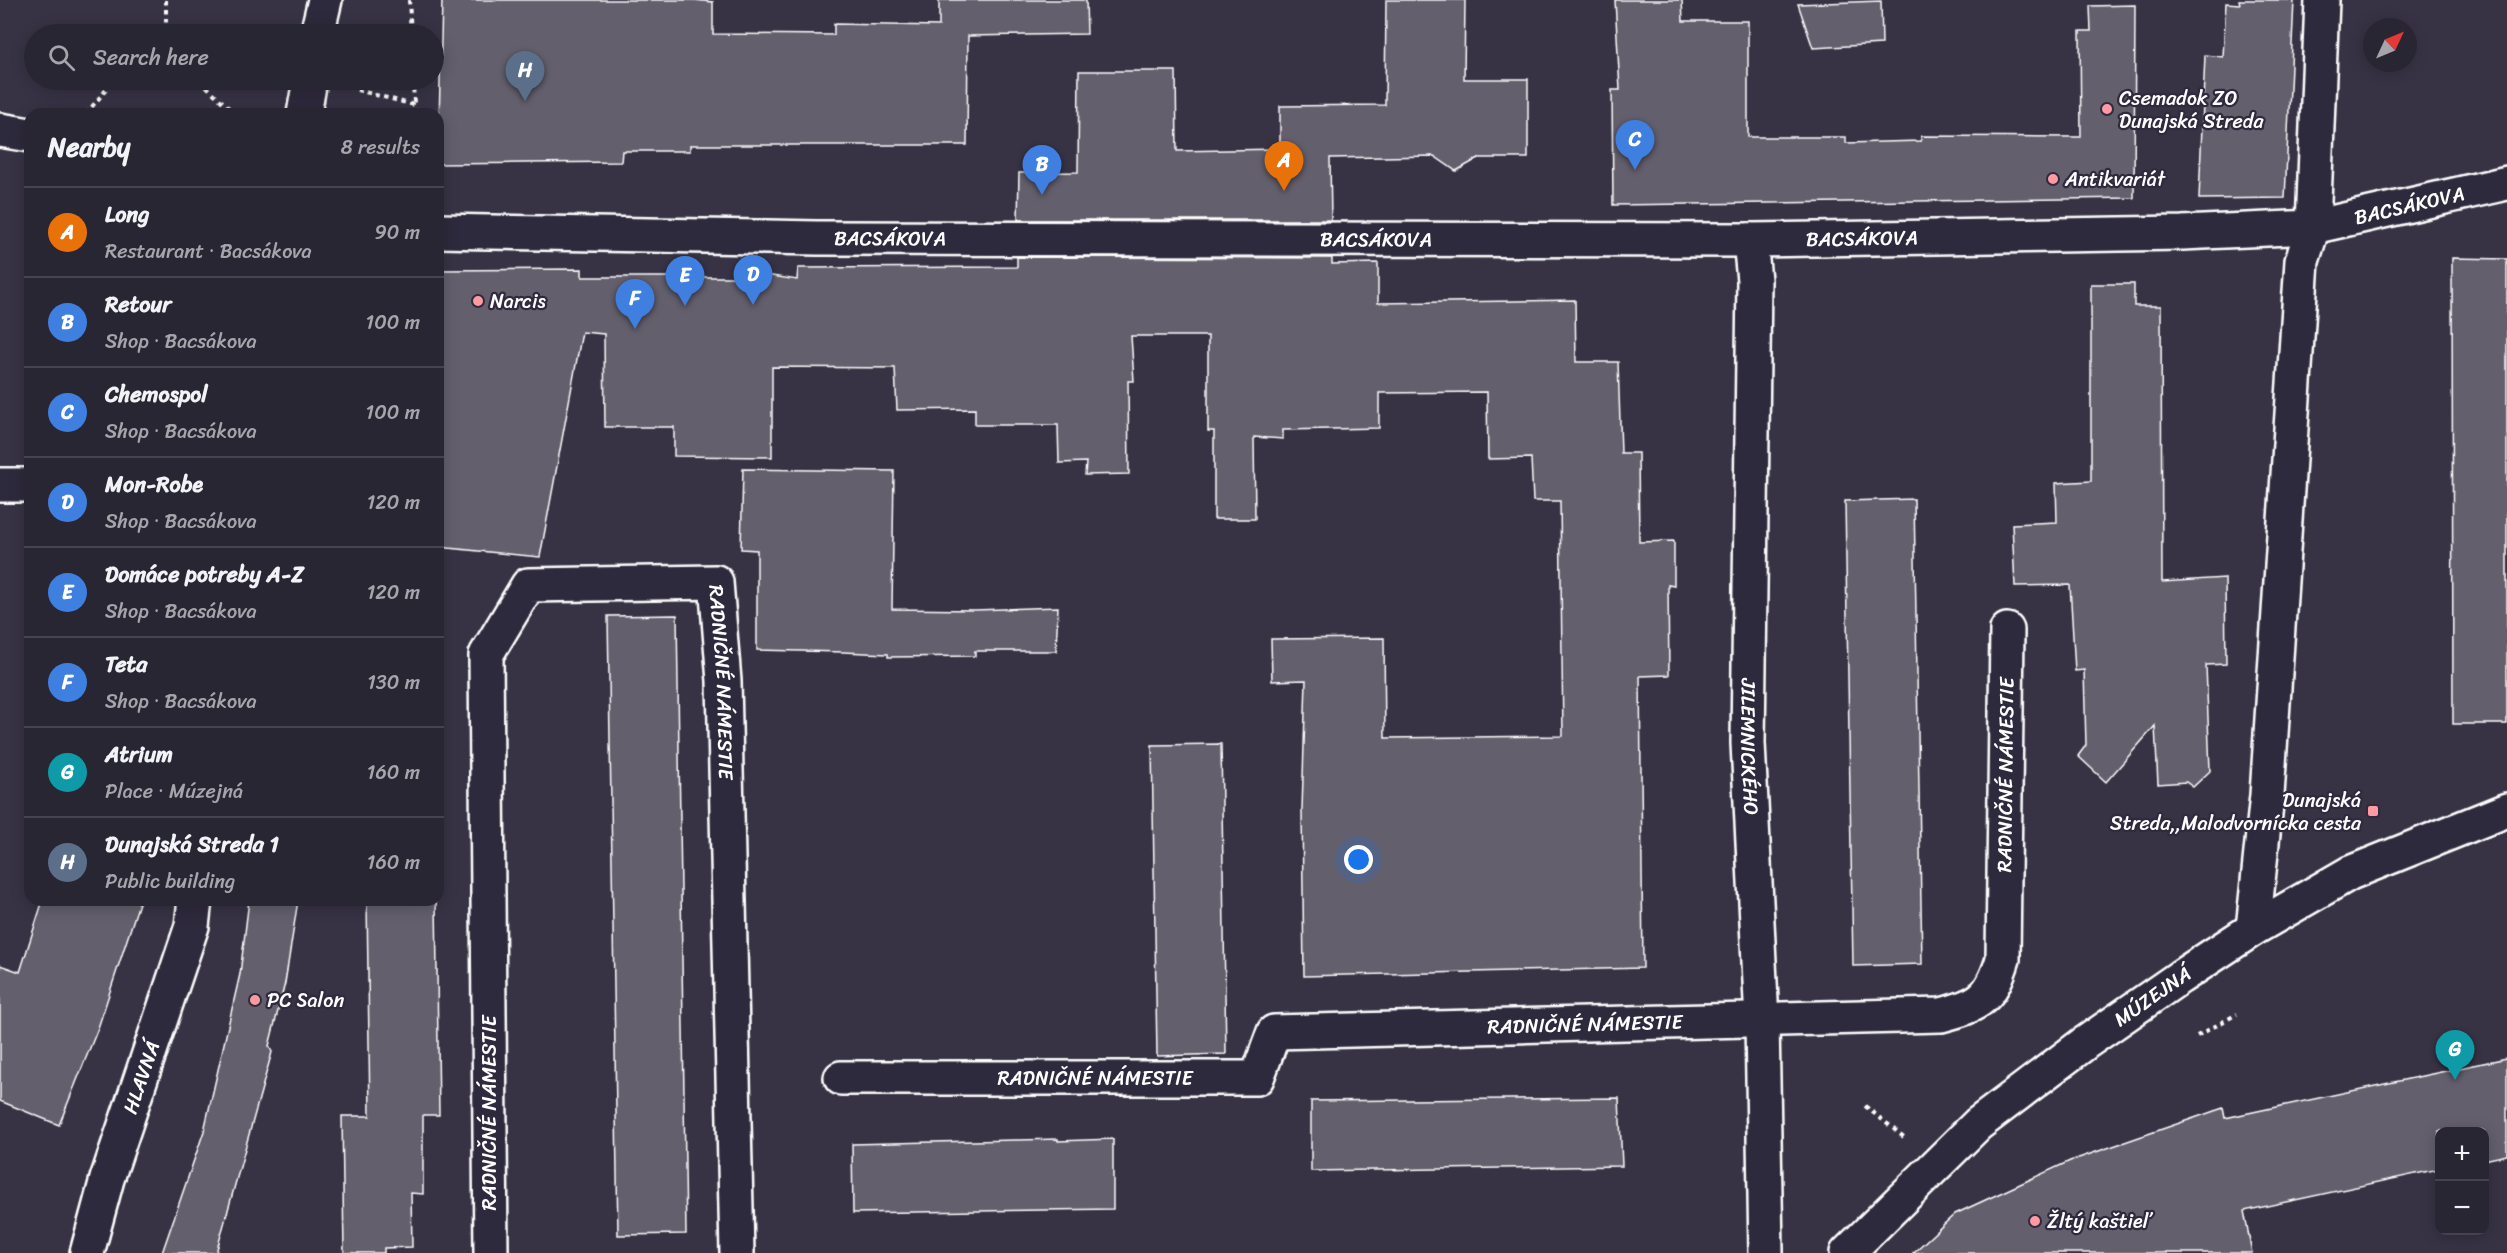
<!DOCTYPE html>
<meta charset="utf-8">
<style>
body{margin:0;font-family:Sriracha,sans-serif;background:#353240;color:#f1f3f6}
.controls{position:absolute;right:18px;bottom:18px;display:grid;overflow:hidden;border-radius:12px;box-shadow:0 3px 15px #0003}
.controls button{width:54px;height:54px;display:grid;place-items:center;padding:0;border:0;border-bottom:2px solid #45434f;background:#292634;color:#f1f3f6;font:30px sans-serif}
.compass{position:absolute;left:2363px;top:18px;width:54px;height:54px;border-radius:50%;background:#292634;box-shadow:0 3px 15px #0003;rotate:46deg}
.you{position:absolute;left:1359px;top:860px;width:21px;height:21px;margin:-15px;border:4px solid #fff;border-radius:50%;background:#1a73e8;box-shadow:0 0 0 9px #1a73e833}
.badge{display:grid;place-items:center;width:39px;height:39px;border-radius:50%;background:#bca0f2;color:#fff;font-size:20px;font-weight:700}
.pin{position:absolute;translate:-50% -50px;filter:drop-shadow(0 2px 3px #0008)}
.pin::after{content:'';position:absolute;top:32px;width:21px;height:18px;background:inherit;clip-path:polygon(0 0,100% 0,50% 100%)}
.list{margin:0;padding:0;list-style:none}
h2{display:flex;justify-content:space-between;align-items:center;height:78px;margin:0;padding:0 24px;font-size:26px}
h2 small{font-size:20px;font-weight:400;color:#a5a5ac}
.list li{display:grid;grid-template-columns:39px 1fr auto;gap:18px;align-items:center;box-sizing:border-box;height:90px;padding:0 24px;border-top:2px solid #45434f}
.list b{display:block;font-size:22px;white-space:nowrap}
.list p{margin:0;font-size:20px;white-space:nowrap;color:#a5a5ac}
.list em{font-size:20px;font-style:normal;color:#a5a5ac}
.icon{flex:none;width:33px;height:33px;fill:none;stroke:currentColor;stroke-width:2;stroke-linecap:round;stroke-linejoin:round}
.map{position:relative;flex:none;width:2507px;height:1253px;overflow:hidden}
.search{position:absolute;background:#292634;box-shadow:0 3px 15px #0003;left:24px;top:24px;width:420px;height:66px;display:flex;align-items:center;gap:15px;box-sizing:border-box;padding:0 21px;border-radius:33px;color:#a5a5ac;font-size:22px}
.panel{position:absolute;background:#292634;box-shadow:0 3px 15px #0003;left:24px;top:108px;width:420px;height:798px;border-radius:18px}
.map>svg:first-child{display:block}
</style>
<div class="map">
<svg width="2507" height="1253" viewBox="0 0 2507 1253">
<rect width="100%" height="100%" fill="#373345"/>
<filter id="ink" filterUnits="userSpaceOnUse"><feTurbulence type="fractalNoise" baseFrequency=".0167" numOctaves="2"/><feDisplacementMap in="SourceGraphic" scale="12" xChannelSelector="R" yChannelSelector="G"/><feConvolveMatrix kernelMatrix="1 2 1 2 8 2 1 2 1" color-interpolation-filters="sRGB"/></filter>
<g filter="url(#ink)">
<g fill="#635f6d" stroke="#fff" stroke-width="1.5">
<path d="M442,0H694L713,2V34L834,35V24L939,26V0H1086L1087,34L968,36L967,145H690V151H622L621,162L438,164Z"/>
<path d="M1386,0H1465L1464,79H1528V158H1479L1456,171L1434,156L1330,158L1331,220H1018L1019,173L1078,172L1079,71H1176L1177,151L1280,149V106L1385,105Z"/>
<path d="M1615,0H1682L1683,21H1748V137H1846V143L1921,141V136L2081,137L2080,31H2091L2090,6L2135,5L2134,198L1613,205L1612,90H1620Z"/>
<path d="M2239,0H2294L2285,198L2199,199L2205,55L2223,57L2226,3L2240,4Z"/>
<path d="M1881,1L1882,44L1813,48L1798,4Z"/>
<path d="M1017,257L1332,258V264L1378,263V303L1575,300L1576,362H1618L1621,453H1638L1639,542L1674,541V586L1668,585L1669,675L1640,676L1643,968L1304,976L1302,810L1306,680L1272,681L1271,639L1384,638L1385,738L1563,736L1560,501H1533L1531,458L1488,459L1487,392L1379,393V428L1283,430V439L1254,437L1255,519H1214V431H1208V336H1131L1134,381H1128L1129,474L1085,475L1086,462L1059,463L1058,425H975V409L897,410L895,368L772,367V457L674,456V427H605L604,334L582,332L540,557L438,547V270L582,269V277H734L759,274L797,280L798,268L1017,267Z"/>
<path d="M2452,258L2507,259V724H2453Z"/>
<path d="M2091,284H2134V306H2161L2162,582L2225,578L2226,664L2206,665L2210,771L2193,787L2186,782L2158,784L2155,726L2106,782L2078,756L2086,745L2084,670L2075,671L2070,585L2015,586L2012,524L2057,522L2056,483L2091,481Z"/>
<path d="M743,469L894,471L892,609L975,610L1058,607L1056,651H975V656L888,657V654L843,652L757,650V550L741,549Z"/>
<path d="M1914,499L1922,964L1853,966L1845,501Z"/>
<path d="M677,615L686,1234L618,1235L608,616Z"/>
<path d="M1221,744L1226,1054L1157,1056L1152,745Z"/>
<path d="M43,900H140L98,1028L59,1125L0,1101V965L20,972Z"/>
<path d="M249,900H298L285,983L269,1046L272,1052L216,1253H162L204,1131L240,974Z"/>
<path d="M367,900H436L439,1115H423V1194L411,1193L412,1247L384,1248V1253H344L342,1116H370Z"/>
<path d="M2507,1058V1155L2484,1160V1131H2439V1169L2244,1211L2252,1253H1913L1955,1214L2070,1161L2223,1108L2225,1118Z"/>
<path d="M1619,1098L1622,1166L1311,1171V1101Z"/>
<path d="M1058,1139V1141L1113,1139V1209L853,1213L852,1144Z"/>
</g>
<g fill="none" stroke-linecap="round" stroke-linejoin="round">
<g stroke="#fff" stroke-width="38">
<g id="pedestrian">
<path d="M0,130L30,135"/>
<path d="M0,485H30"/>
</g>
</g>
<g stroke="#fff" stroke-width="38">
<g id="minor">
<path id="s1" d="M438,231L817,238L1750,240L2182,233L2313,227L2507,183"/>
<path id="s2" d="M1750,240L1754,280L1748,743L1762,1021L1766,1253"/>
<path d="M2253,929L2267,795L2302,261L2313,227L2322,0"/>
<path id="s3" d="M841,1078H1257L1274,1032L1941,1015C1980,1005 1991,998 2003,959L2007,630"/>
<path id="s4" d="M491,1253L486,655L528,585L716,582L724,681L737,1253"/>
</g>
</g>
<g stroke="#fff" stroke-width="38">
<g id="tertiary">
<path id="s5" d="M1847,1253L1978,1124L2085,1043L2180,977L2253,929L2350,873L2507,810"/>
</g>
</g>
<g stroke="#fff" stroke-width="38">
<g id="secondary">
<path d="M317,34L325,0"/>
<path d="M304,114L310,80"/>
<path id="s6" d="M87,1253L107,1179L192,926L195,900"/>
</g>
</g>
<g stroke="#fff" stroke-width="4" stroke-dasharray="4.5 4.5" stroke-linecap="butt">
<path d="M166,0V27L170,34"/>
<path d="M409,0L411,34"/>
<path d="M159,34L166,27"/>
<path d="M200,80L235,114"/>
<path d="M413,80L414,105"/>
<path d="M357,90L414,105L416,114"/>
<path d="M86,114L114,80"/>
<path d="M2197,1036L2237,1014"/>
<path d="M1865,1106L1905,1138"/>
</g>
<use href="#pedestrian" stroke="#2f2a3d" stroke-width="33"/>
<use href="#minor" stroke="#2f2a3d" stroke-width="33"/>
<use href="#tertiary" stroke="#2f2a3d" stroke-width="33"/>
<use href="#secondary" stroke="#2f2a3d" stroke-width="33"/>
</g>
</g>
<g fill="#ff9aa2" stroke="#2f2a3d" stroke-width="2">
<circle cx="2107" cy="109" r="6"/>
<circle cx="2053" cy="179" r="6"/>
<circle cx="478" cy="301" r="6"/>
<rect x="2367" y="805" width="12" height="12" rx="3"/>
<circle cx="255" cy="1000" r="6"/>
<circle cx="2035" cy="1221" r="6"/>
</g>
<g text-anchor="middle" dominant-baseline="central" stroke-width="4.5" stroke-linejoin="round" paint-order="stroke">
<g font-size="20" fill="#fff" stroke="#2f2a3d" text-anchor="start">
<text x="2119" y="98">Csemadok ZO<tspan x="2119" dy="23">Dunajská Streda</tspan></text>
<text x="2065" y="179">Antikvariát</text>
<text x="490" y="301">Narcis</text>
<text x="2361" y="800" text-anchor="end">Dunajská<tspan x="2361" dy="23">Streda,,Malodvornícka cesta</tspan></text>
<text x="267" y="1000">PC Salon</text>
<text x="2047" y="1221">Žltý kaštieľ</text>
</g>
<g font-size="20" fill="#fff" stroke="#2f2a3d">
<text stroke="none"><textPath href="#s1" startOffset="1974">BACSÁKOVA</textPath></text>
<text stroke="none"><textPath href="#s1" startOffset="452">BACSÁKOVA</textPath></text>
<text stroke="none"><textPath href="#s1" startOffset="1424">BACSÁKOVA</textPath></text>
<text stroke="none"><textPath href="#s1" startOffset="938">BACSÁKOVA</textPath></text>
<text stroke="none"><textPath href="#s4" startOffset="968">RADNIČNÉ NÁMESTIE</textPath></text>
<text stroke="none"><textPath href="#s2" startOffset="507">JILEMNICKÉHO</textPath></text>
<text stroke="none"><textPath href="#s3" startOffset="1406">RADNIČNÉ NÁMESTIE</textPath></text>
<text stroke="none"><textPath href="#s5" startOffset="400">MÚZEJNÁ</textPath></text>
<text stroke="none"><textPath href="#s3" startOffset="776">RADNIČNÉ NÁMESTIE</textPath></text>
<text stroke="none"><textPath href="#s6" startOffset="184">HLAVNÁ</textPath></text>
<text stroke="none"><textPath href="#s3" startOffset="254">RADNIČNÉ NÁMESTIE</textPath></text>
<text transform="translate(489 1113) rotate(-90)">RADNIČNÉ NÁMESTIE</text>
</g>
</g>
</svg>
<div class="controls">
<button>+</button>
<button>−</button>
</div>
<svg class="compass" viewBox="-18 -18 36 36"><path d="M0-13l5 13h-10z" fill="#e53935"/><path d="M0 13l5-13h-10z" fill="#a5a5ac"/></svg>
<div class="you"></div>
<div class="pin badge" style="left:1284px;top:191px;background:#e8710a">A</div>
<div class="pin badge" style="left:1042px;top:195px;background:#3f7fe0">B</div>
<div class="pin badge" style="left:1635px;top:170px;background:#3f7fe0">C</div>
<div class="pin badge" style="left:753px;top:305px;background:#3f7fe0">D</div>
<div class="pin badge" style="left:685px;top:306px;background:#3f7fe0">E</div>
<div class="pin badge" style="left:635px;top:329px;background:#3f7fe0">F</div>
<div class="pin badge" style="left:2455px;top:1080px;background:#0f9aa8">G</div>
<div class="pin badge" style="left:525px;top:101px;background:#5c6f8a">H</div>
<div class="search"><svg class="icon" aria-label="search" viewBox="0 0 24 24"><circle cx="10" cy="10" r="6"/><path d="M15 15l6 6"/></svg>Search here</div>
<section class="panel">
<h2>Nearby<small>8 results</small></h2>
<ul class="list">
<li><span class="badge" style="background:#e8710a">A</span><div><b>Long</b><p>Restaurant · Bacsákova</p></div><em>90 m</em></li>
<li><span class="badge" style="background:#3f7fe0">B</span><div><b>Retour</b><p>Shop · Bacsákova</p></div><em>100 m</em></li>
<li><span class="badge" style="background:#3f7fe0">C</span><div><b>Chemospol</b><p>Shop · Bacsákova</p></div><em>100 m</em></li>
<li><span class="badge" style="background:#3f7fe0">D</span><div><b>Mon-Robe</b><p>Shop · Bacsákova</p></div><em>120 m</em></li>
<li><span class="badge" style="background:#3f7fe0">E</span><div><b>Domáce potreby A-Z</b><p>Shop · Bacsákova</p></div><em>120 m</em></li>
<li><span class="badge" style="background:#3f7fe0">F</span><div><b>Teta</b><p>Shop · Bacsákova</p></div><em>130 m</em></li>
<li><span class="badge" style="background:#0f9aa8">G</span><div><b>Atrium</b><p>Place · Múzejná</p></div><em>160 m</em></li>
<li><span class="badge" style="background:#5c6f8a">H</span><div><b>Dunajská Streda 1</b><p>Public building</p></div><em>160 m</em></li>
</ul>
</section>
</div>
